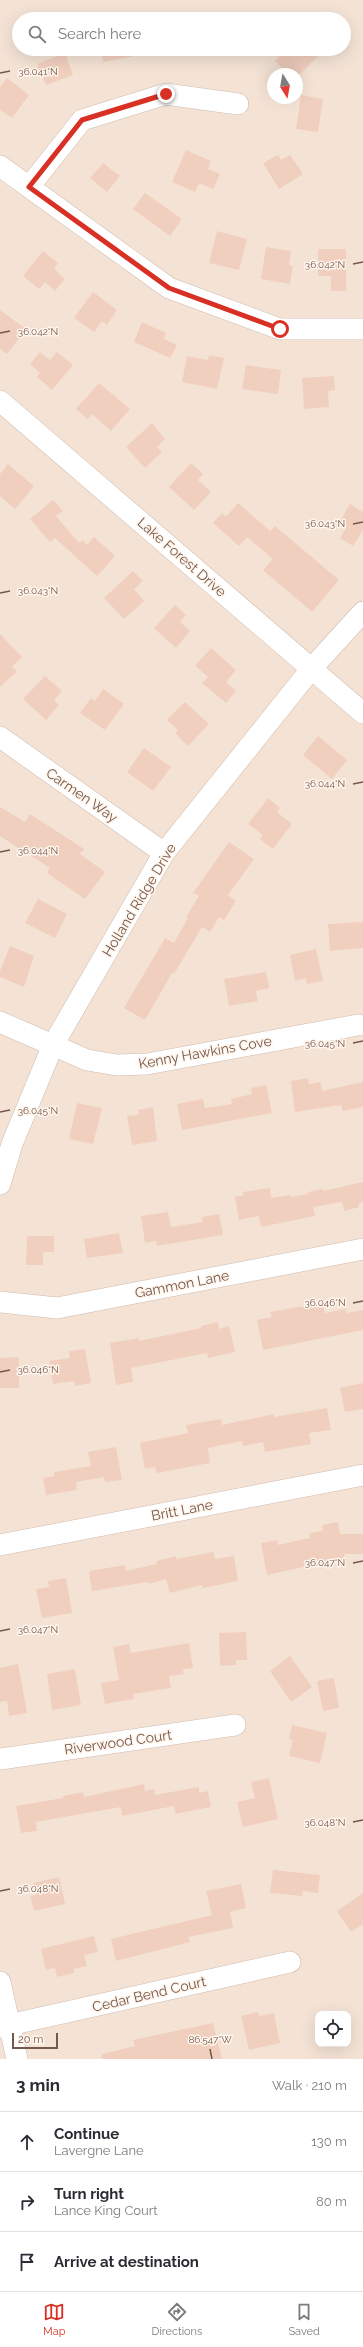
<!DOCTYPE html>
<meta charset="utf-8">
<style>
body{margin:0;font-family:Raleway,sans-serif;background:#f2f2f3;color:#2b2b33}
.controls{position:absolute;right:12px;bottom:12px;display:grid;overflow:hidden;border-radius:8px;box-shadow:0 4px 16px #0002}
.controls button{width:36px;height:36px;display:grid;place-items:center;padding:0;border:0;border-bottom:1px solid #e1e1e2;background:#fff;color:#2b2b33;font:20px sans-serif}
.compass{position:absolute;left:267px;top:68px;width:36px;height:36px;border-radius:50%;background:#fff;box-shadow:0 4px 16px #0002;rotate:169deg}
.scale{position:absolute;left:12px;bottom:10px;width:46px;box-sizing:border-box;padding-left:4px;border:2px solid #76574b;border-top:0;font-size:11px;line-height:14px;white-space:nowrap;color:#76574b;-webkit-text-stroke:3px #fff6ed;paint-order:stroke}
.stop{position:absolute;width:12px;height:12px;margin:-9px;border:3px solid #d93025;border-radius:50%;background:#fff}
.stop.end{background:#d93025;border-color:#fff;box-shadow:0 1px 4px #0008}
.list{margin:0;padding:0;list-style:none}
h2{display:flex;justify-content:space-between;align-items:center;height:52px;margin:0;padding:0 16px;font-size:17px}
h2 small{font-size:13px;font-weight:400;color:#7c7c81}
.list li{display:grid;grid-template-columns:26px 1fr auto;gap:12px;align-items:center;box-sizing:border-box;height:60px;padding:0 16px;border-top:1px solid #e1e1e2}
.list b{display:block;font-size:15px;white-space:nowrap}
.list p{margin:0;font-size:13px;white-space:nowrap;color:#7c7c81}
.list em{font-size:13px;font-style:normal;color:#7c7c81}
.icon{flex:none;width:22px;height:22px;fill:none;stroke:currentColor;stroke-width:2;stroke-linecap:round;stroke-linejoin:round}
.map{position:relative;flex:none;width:363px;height:2059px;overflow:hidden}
.search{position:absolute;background:#fff;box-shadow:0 4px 16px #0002;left:12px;right:12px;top:12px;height:44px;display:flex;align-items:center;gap:10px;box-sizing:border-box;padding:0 14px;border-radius:22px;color:#7c7c81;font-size:15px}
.sheet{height:232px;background:#fff}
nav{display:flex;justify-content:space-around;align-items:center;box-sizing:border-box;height:56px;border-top:1px solid #e1e1e2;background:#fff;font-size:11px;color:#7c7c81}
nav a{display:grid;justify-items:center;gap:2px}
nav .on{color:#d93025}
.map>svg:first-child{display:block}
</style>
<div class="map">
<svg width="363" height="2059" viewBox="0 0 363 2059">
<rect width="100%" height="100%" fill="#fcf2e6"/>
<path fill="#f4e3d5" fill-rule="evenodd" d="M0,0H363V2059H0ZM19,19H344V49H19ZM273,74H297V98H273ZM318,2014H348V2044H318Z"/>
<g fill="#f1cfbe">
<path d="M101,49H139V55L103,62Z"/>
<path d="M287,49H310L318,56L300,74H288L275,61Z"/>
<path d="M65,53L73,75L46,85L37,64Z"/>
<path d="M7,78L29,95L12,118L0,110V87Z"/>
<path d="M301,95L323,99L318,132L296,129Z"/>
<path d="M186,150L211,161L208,169L220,174L213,189L199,183L195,192L172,182Z"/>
<path d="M278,155L281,160L290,155L303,174L279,189L263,163Z"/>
<path d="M103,163L120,176L107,192L90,178Z"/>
<path d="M145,193L182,219L170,236L133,209Z"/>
<path d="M217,231L247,239L239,270L209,263Z"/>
<path d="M266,247L291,251L289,265L293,266L290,284L261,279Z"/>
<path d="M318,249H346V291H331V276H318Z"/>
<path d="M43,251L58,263L54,269L65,279L55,291L45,282L39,289L23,276Z"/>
<path d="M93,292L117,310L107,325L102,321L94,332L74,318Z"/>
<path d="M0,310L26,329L7,354L0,349Z"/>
<path d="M142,322L166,333L164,339L177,345L170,358L134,342Z"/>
<path d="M40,352L50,360L57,352L73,365L52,390L37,377L40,373L30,364Z"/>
<path d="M209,355L224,358L217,389L182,382L187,356L208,360Z"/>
<path d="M246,365L281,370L278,394L242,389Z"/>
<path d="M334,376L335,390L328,391L329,407L304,409L302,378Z"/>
<path d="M99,383L130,409L111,431L92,414L88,419L76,409Z"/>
<path d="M152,423L165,439L157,447L162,452L145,468L126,447Z"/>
<path d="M191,463L203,474L198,480L211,492L194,510L169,487Z"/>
<path d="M8,464L34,486L15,509L0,496V474Z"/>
<path d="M53,500L63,511L56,516L79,543L82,540L87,545L94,537L115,556L97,576L55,538L50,542L30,519Z"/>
<path d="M238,503L270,531L275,526L339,580L312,612L263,570L273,559L247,537L239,546L213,523L222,513L226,517Z"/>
<path d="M350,504L363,512V530L353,546L340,538L347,526L340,521Z"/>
<path d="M133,571L143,581L134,589L144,601L124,619L104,598Z"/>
<path d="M175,605L186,615L180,622L190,631L176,648L154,628Z"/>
<path d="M0,634L22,657L12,667L17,671L0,687Z"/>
<path d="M211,648L236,670L226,682L236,691L226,703L202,683L208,677L195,666Z"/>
<path d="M45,676L62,691L54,700L59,705L46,720L23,699Z"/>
<path d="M103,689L124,704L105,730L80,713L91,698L95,701Z"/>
<path d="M185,702L209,724L188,746L175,733L178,730L167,720Z"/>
<path d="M318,736L347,760L332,779L303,755Z"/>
<path d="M144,748L171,767L153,791L127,772Z"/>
<path d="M268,798L280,808L277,812L292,824L273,849L260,839L263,835L248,824Z"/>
<path d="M0,807L25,822L30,814L84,849L80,854L105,872L85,899L47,873L50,868L0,836Z"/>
<path d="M229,842L254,859L228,895L236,901L224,920L219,917L210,932L202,927L174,974L172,973L145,1020L124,1008L165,938L174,943L188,918L186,917L199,896L193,893Z"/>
<path d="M38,899L67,914L55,938L25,923Z"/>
<path d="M363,922V948L330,951L328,924Z"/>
<path d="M10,946L34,956L24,987L0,977V971Z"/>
<path d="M316,949L323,981L307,984L306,978L295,981L290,955Z"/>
<path d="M266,972L269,988L256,991L258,1001L229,1006L224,979Z"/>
<path d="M308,1078L309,1084L321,1082L322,1091L363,1082V1107L343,1111L341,1105L295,1112L291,1081Z"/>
<path d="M266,1085L272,1113L182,1130L177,1104L203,1099L205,1108L232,1104L231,1099L252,1094L251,1088Z"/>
<path d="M77,1103L102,1108L93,1144L69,1139Z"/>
<path d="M153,1107L157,1141L132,1145L127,1116L139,1115L138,1110Z"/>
<path d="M363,1182V1202L359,1203V1207L344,1211L342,1202L313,1207L315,1216L261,1227L259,1216L239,1220L235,1197L244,1195L243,1192L270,1188L271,1198L290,1195V1197L308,1194V1192L323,1189V1191Z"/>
<path d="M168,1212L171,1227L203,1222L202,1217L219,1214L223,1235L157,1246L156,1241L145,1243L141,1216Z"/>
<path d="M119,1233L123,1253L87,1258L84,1239Z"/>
<path d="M27,1236H54V1252H43V1265H26Z"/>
<path d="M322,1303L325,1313L345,1309L346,1313L363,1310V1330L263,1350L257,1320L272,1317L270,1312Z"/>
<path d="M218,1322L219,1329L229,1326L235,1352L208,1358L207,1353L131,1368L133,1382L116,1385L110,1343L139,1338V1341L201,1328V1326Z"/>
<path d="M85,1349L91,1383L75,1386L74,1381L53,1384L49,1361L70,1358L69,1351Z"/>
<path d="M19,1357V1388H0V1358Z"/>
<path d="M363,1383V1409L345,1412L340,1388Z"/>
<path d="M327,1408L331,1430L309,1433L311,1444L265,1452L263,1442L243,1446L242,1441L208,1448L210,1463L157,1473L155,1467L145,1469L140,1443L188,1433L186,1425L221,1419L222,1425L274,1414V1417Z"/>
<path d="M116,1447L122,1480L105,1482L104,1477L76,1482L77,1490L46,1495L43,1478L55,1476L54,1472L91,1466L88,1452Z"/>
<path d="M338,1522L340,1534H363V1554H344V1558L267,1575L261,1543L277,1540L278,1545L310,1538L309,1533L323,1531L322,1525Z"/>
<path d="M213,1552L215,1559L234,1556L238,1581L203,1588L202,1585L170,1593L166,1579L148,1584L147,1582L92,1591L89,1571L125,1565L126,1571L157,1564L156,1561L176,1556V1559Z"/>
<path d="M66,1578L72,1613L42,1618L36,1589L49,1587L48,1581Z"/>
<path d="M246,1632L247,1660H236V1665L220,1666L219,1633Z"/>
<path d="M189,1643L193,1668L183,1669L184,1674L169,1676L171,1688L133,1694L134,1699L105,1704L101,1683L119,1680L113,1647L129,1644L131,1653Z"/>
<path d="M290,1656L312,1687L291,1702L270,1671Z"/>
<path d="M18,1664L27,1713L9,1716L7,1701L0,1702V1668Z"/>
<path d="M75,1669L81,1705L52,1710L47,1674Z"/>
<path d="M334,1678L339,1708L323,1711L317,1681Z"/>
<path d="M292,1725L327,1733L320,1763L289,1756L293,1740L289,1739Z"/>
<path d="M269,1778L278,1819L243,1827L237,1802L255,1798L251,1782Z"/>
<path d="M144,1784L145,1791L154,1789L155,1795L199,1787V1793L208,1791L211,1807L175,1814L174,1806L122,1816L121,1807L36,1822L37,1831L21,1833L16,1806L63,1798V1796L83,1792L84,1797Z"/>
<path d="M273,1870L320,1875L318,1893L303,1891L302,1896L270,1893Z"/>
<path d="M59,1877L65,1904L34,1911L30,1896L36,1895L33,1883Z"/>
<path d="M241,1884L246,1908L230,1912L233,1928L188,1937L190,1942L116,1961L111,1939L212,1915L206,1891Z"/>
<path d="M363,1893V1924L351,1932L337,1911Z"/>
<path d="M94,1936L98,1952L84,1955L87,1966L73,1969L74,1973L57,1977L55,1968L46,1970L41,1949Z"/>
<path d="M258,2012L259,2016L274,2013L280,2043L249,2050L241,2016Z"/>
<path d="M213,2023L222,2059H102V2054L135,2046L133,2040Z"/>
</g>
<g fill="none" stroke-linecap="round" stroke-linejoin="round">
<g stroke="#d0bbaf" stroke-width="22">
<g id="minor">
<path d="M0,166L169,288L280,329H363"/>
<path d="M29,187L82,120L166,94L238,104"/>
<path d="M0,401L363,713"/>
<path d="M0,737L164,853"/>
<path d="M0,1022L87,1060L117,1065L147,1064L358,1025"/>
<path d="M0,1184L12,1144L53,1045L164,853L312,668L363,612"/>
<path d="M0,1302L57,1308L363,1249"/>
<path d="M0,1545L363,1475"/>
<path d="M0,1759L235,1725"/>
<path d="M0,1982L17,2059"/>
<path d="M0,2027L290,1962"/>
</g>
</g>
<use href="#minor" stroke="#fff" stroke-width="21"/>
</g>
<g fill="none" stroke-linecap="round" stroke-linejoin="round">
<path stroke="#d93025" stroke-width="5" d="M166,94L82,120L29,187L169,288L280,329"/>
</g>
<path fill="none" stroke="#76574b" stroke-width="1.5" d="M0,73L10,71M353,264L363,262M0,333L10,331M353,524L363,522M0,593L10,591M353,784L363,782M0,852L10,850M353,1043L363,1041M0,1112L10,1110M353,1303L363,1301M0,1372L10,1370M353,1563L363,1561M0,1631L10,1629M353,1822L363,1820M0,1891L10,1889M210,2049L212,2059"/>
<g text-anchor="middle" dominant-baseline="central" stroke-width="3" stroke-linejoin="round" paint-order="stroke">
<g font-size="14" fill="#76574b" stroke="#fff6ed">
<text transform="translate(182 557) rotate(41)">Lake Forest Drive</text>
<text transform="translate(82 795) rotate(35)">Carmen Way</text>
<text transform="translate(139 900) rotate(-59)">Holland Ridge Drive</text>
<text transform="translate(205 1052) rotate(-10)">Kenny Hawkins Cove</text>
<text transform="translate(182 1284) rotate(-11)">Gammon Lane</text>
<text transform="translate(182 1510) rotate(-11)">Britt Lane</text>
<text transform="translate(118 1742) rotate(-8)">Riverwood Court</text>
<text transform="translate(149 1994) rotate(-13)">Cedar Bend Court</text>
</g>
</g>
<g font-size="10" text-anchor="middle" fill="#76574b" stroke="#fff6ed" stroke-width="3" stroke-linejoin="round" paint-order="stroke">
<text x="38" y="75">36.041°N</text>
<text x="325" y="268">36.042°N</text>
<text x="38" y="335">36.042°N</text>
<text x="325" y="527">36.043°N</text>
<text x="38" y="594">36.043°N</text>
<text x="325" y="787">36.044°N</text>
<text x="38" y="854">36.044°N</text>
<text x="325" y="1047">36.045°N</text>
<text x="38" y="1114">36.045°N</text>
<text x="325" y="1306">36.046°N</text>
<text x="38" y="1373">36.046°N</text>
<text x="325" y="1566">36.047°N</text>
<text x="38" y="1633">36.047°N</text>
<text x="325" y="1826">36.048°N</text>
<text x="38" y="1892">36.048°N</text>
<text x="210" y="2043">86.547°W</text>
</g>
</svg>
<div class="controls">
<button><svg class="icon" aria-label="locate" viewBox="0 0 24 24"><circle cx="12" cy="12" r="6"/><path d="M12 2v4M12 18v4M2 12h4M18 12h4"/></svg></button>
</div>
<svg class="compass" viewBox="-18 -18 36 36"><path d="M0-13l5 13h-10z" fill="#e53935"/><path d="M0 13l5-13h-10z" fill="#7c7c81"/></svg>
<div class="scale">20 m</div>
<div class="stop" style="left:280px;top:329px"></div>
<div class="stop end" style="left:166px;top:94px"></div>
<div class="search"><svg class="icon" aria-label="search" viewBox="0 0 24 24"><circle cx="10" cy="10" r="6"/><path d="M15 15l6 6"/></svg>Search here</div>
</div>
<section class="sheet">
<h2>3 min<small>Walk · 210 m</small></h2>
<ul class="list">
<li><svg class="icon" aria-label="ahead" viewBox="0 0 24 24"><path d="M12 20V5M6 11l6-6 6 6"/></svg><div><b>Continue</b><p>Lavergne Lane</p></div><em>130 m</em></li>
<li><svg class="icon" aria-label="right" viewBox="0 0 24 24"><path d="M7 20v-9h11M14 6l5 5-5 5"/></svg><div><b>Turn right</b><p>Lance King Court</p></div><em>80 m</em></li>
<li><svg class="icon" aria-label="arrive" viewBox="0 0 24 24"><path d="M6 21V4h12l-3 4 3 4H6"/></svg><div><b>Arrive at destination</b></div></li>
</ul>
</section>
<nav>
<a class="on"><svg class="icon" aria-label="map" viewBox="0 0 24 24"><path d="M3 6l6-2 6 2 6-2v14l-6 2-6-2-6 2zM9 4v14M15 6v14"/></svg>Map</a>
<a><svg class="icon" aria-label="directions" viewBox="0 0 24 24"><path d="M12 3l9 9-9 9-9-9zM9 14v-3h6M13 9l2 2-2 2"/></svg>Directions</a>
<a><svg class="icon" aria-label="saved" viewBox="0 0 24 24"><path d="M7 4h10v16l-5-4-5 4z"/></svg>Saved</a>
</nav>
